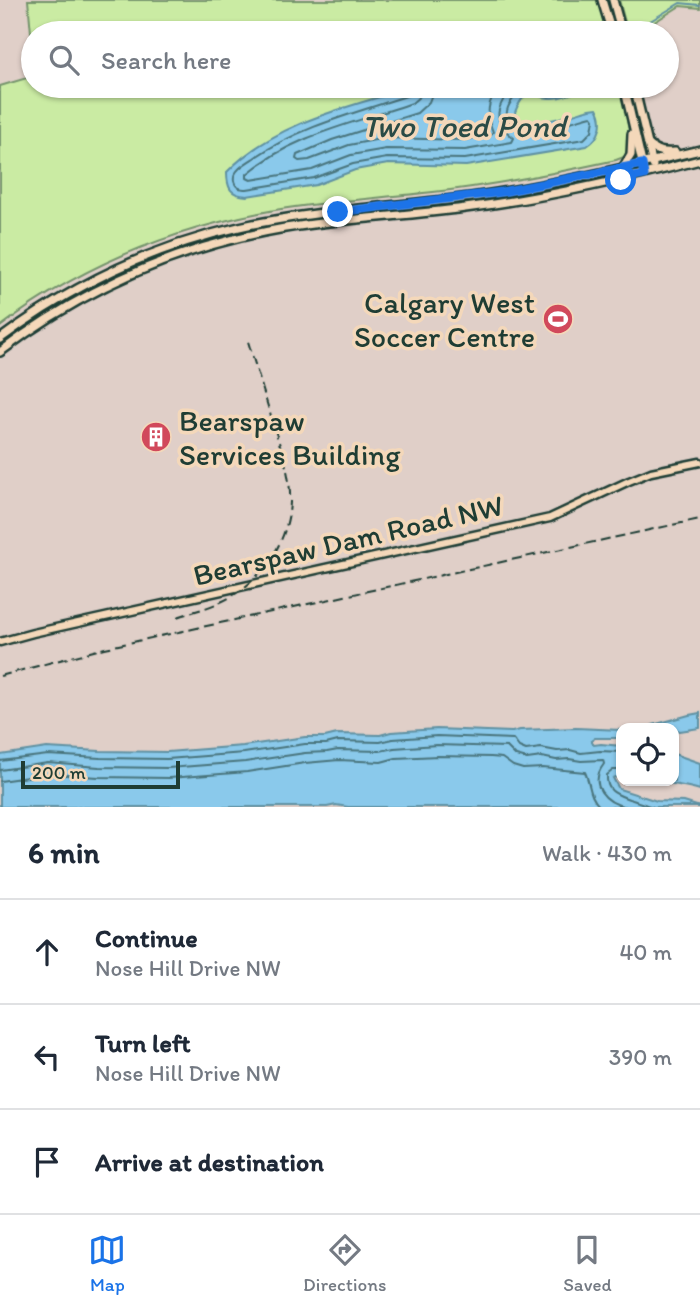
<!DOCTYPE html>
<meta charset="utf-8">
<style>
body{margin:0;font-family:Itim,sans-serif;background:#f6f6f7;color:#1f2937}
.controls{position:absolute;right:21px;bottom:21px;display:grid;overflow:hidden;border-radius:14px;box-shadow:0 2px 5px #0004}
.controls button{width:63px;height:63px;display:grid;place-items:center;padding:0;border:0;border-bottom:2px solid #e0e1e3;background:#fff;color:#1f2937;font:35px sans-serif}
.scale{position:absolute;left:21px;bottom:18px;width:159px;box-sizing:border-box;padding-left:7px;border:4px solid #1f3d34;border-top:0;font-size:19px;line-height:24px;white-space:nowrap;color:#1f3d34;-webkit-text-stroke:5px #f4d8ba;paint-order:stroke}
.stop{position:absolute;width:21px;height:21px;margin:-16px;border:5px solid #1a73e8;border-radius:50%;background:#fff}
.stop.end{background:#1a73e8;border-color:#fff;box-shadow:0 2px 7px #0008}
.list{margin:0;padding:0;list-style:none}
h2{display:flex;justify-content:space-between;align-items:center;height:91px;margin:0;padding:0 28px;font-size:30px}
h2 small{font-size:23px;font-weight:400;color:#747a83}
.list li{display:grid;grid-template-columns:46px 1fr auto;gap:21px;align-items:center;box-sizing:border-box;height:105px;padding:0 28px;border-top:2px solid #e0e1e3}
.list b{display:block;font-size:26px;white-space:nowrap}
.list p{margin:0;font-size:23px;white-space:nowrap;color:#747a83}
.list em{font-size:23px;font-style:normal;color:#747a83}
.icon{flex:none;width:38px;height:38px;fill:none;stroke:currentColor;stroke-width:2;stroke-linecap:round;stroke-linejoin:round}
.map{position:relative;flex:none;width:700px;height:807px;overflow:hidden}
.search{position:absolute;background:#fff;box-shadow:0 2px 5px #0004;left:21px;right:21px;top:21px;height:77px;display:flex;align-items:center;gap:18px;box-sizing:border-box;padding:0 24px;border-radius:38px;color:#747a83;font-size:26px}
.sheet{height:406px;background:#fff}
nav{display:flex;justify-content:space-around;align-items:center;box-sizing:border-box;height:98px;border-top:2px solid #e0e1e3;background:#fff;font-size:19px;color:#747a83}
nav a{display:grid;justify-items:center;gap:4px}
nav .on{color:#1a73e8}
.map>svg:first-child{display:block}
</style>
<div class="map">
<svg width="700" height="807" viewBox="0 0 700 807">
<rect width="100%" height="100%" fill="#e0cfc8"/>
<filter id="ink" filterUnits="userSpaceOnUse"><feTurbulence type="fractalNoise" baseFrequency=".0143" numOctaves="2"/><feDisplacementMap in="SourceGraphic" scale="14" xChannelSelector="R" yChannelSelector="G"/><feConvolveMatrix kernelMatrix="1 2 1 2 8 2 1 2 1" color-interpolation-filters="sRGB"/></filter>
<g filter="url(#ink)">
<g fill="#caeba3" stroke="#74946c" stroke-width="2">
<path d="M28,0H599L608,33H33V54Z"/>
<path d="M619,0H700V8L680,6L637,33H628Z"/>
<path d="M33,68V86H621L631,142L624,157L616,160C556,173 495,185 433,192C381,198 328,201 275,210C175,228 81,265 0,327V86L27,78Z"/>
</g>
<g fill="#8ac9eb" stroke="#5f91a2" stroke-width="2">
<path d="M417,86H587C578,92 560,99 549,98C540,98 535,92 526,94C484,146 571,114 590,109L597,108C605,122 600,138 587,146L466,166L388,164L355,170L316,185L247,196C230,195 227,188 227,172C276,121 352,106 417,86Z"/>
<path d="M700,713V728L680,731L677,730L674,732V728H648L653,725L689,715Z"/>
<path d="M576,728L621,730V738H595L591,741L594,745L601,744L621,746V777H616L613,778L619,789L657,801L684,802L700,807H348L336,805L327,807H0V755L47,748L100,751L167,752L243,746L305,737H325L337,734L380,735L391,732L437,729L512,732L520,730Z"/>
<path d="M674,754L700,763V790C686,786 672,784 658,781H674Z"/>
</g>
<g fill="none" stroke-linecap="round" stroke-linejoin="round">
<g stroke="#4a757d" stroke-width="2">
<path d="M413,86V91L409,95C355,113 301,126 254,158C246,163 232,171 234,181C236,188 240,189 247,189L314,178L353,164L387,158L465,159L584,139L592,131L594,119L592,116C574,119 513,147 507,116C505,106 516,95 523,88L533,86L550,91L569,86"/>
<path d="M422,86L420,96L412,103C356,123 294,134 247,174V178L251,180L312,170L351,155L386,149L465,150L512,142L514,138C490,120 497,106 513,86"/>
<path d="M433,86L432,94L429,102L417,113L332,140L297,155L296,159L299,161L309,160L349,145L385,138L464,140L490,135L493,132C485,114 488,101 499,86"/>
<path d="M0,761L48,755L100,758L167,759L244,753L305,744H326L338,741L380,742L393,739L437,736L513,739L519,747L526,750L541,748L557,751L570,750L581,753L600,751L621,752"/>
<path d="M0,770L48,763L99,767L168,768L245,762L305,753L327,752L338,750L380,751L394,748L437,745L507,747L516,756L527,759L542,757L556,760L569,759L581,761L603,760L604,764C588,785 605,803 627,807"/>
<path d="M621,770H613L607,775C606,792 616,794 629,799C637,801 645,805 653,807"/>
<path d="M0,781L49,774L99,777L169,778L247,772L305,763L339,760L381,762L396,758L438,756L491,757L502,758L513,766L523,769L543,768L585,772C591,785 588,795 600,807"/>
</g>
<path stroke="#5f91a2" stroke-width="2" d="M637,29L680,3L700,5"/>
<g stroke="#1f3d34" stroke-width="11">
<path id="minor" d="M0,642L33,633L550,518L629,481L651,472L700,462"/>
</g>
<g stroke="#1f3d34" stroke-width="12">
<g id="tertiary">
<path d="M602,0L612,33"/>
<path d="M613,0L622,33"/>
<path d="M624,86L643,167"/>
<path d="M634,86L653,165"/>
<path d="M648,144C656,152 664,153 675,152"/>
<path d="M623,168L631,155L632,134"/>
<path d="M0,339C71,286 152,247 239,227C315,210 394,207 471,197C548,186 624,168 700,150"/>
<path d="M0,352C84,288 181,246 285,228C345,218 406,216 465,208C545,198 623,180 700,160"/>
</g>
</g>
<use href="#minor" stroke="#f4d8ba" stroke-width="6"/>
<use href="#tertiary" stroke="#f4d8ba" stroke-width="7"/>
<g stroke="#1f3d34" stroke-width="2" stroke-dasharray="10 5" stroke-linecap="butt">
<path d="M177,617C195,611 216,606 232,596C267,575 292,535 290,493C289,468 279,444 272,420C264,393 255,365 247,338"/>
<path d="M0,676L105,648L700,519"/>
</g>
</g>
</g>
<g fill="none" stroke-linecap="round" stroke-linejoin="round" filter="url(#ink)">
<path stroke="#1a73e8" stroke-width="9" d="M338,212L502,192L642,164L644,175L621,180"/>
</g>
<defs>
<g id="stadium-disc" transform="scale(1.575)"><circle r="9.5" fill="#d1495b" stroke="#f4d8ba"/><path d="M0-5a6.5 5 0 1 0 0 10a6.5 5 0 1 0 0-10ZM-3.5-1.8h7v3.6h-7Z" fill="#fff"/></g>
<g id="building-disc" transform="scale(1.575)"><circle r="9.5" fill="#d1495b" stroke="#f4d8ba"/><path d="M-4-6H4V6H1V3H-1V6H-4ZM-2.5-4.3h1.7v1.8h-1.7ZM.8-4.3h1.7v1.8H.8ZM-2.5-1h1.7V.8h-1.7ZM.8-1h1.7V.8H.8Z" fill="#fff"/></g>
</defs>
<g fill-rule="evenodd">
<use href="#stadium-disc" x="558" y="319"/>
<use href="#building-disc" x="156" y="437"/>
</g>
<g text-anchor="middle" dominant-baseline="central" stroke-width="7" stroke-linejoin="round" paint-order="stroke">
<g font-size="30" fill="#1f3d34" stroke="#f4d8ba" text-anchor="end">
<text x="535" y="302">Calgary West<tspan x="535" dy="34">Soccer Centre</tspan></text>
<text x="179" y="420" text-anchor="start">Bearspaw<tspan x="179" dy="34">Services Building</tspan></text>
</g>
<g font-size="30" fill="#1f3d34" stroke="#f4d8ba">
<text transform="translate(348 540) rotate(-13)">Bearspaw Dam Road NW</text>
</g>
<g font-size="32" font-style="italic" fill="#2a4b46" stroke="#f4d8ba">
<text x="464" y="126">Two Toed Pond</text>
</g>
</g>
</svg>
<div class="controls">
<button><svg class="icon" aria-label="locate" viewBox="0 0 24 24"><circle cx="12" cy="12" r="6"/><path d="M12 2v4M12 18v4M2 12h4M18 12h4"/></svg></button>
</div>
<div class="scale">200 m</div>
<div class="stop" style="left:621px;top:180px"></div>
<div class="stop end" style="left:338px;top:212px"></div>
<div class="search"><svg class="icon" aria-label="search" viewBox="0 0 24 24"><circle cx="10" cy="10" r="6"/><path d="M15 15l6 6"/></svg>Search here</div>
</div>
<section class="sheet">
<h2>6 min<small>Walk · 430 m</small></h2>
<ul class="list">
<li><svg class="icon" aria-label="ahead" viewBox="0 0 24 24"><path d="M12 20V5M6 11l6-6 6 6"/></svg><div><b>Continue</b><p>Nose Hill Drive NW</p></div><em>40 m</em></li>
<li><svg class="icon" aria-label="left" viewBox="0 0 24 24"><path d="M17 20v-9H6M10 6l-5 5 5 5"/></svg><div><b>Turn left</b><p>Nose Hill Drive NW</p></div><em>390 m</em></li>
<li><svg class="icon" aria-label="arrive" viewBox="0 0 24 24"><path d="M6 21V4h12l-3 4 3 4H6"/></svg><div><b>Arrive at destination</b></div></li>
</ul>
</section>
<nav>
<a class="on"><svg class="icon" aria-label="map" viewBox="0 0 24 24"><path d="M3 6l6-2 6 2 6-2v14l-6 2-6-2-6 2zM9 4v14M15 6v14"/></svg>Map</a>
<a><svg class="icon" aria-label="directions" viewBox="0 0 24 24"><path d="M12 3l9 9-9 9-9-9zM9 14v-3h6M13 9l2 2-2 2"/></svg>Directions</a>
<a><svg class="icon" aria-label="saved" viewBox="0 0 24 24"><path d="M7 4h10v16l-5-4-5 4z"/></svg>Saved</a>
</nav>
